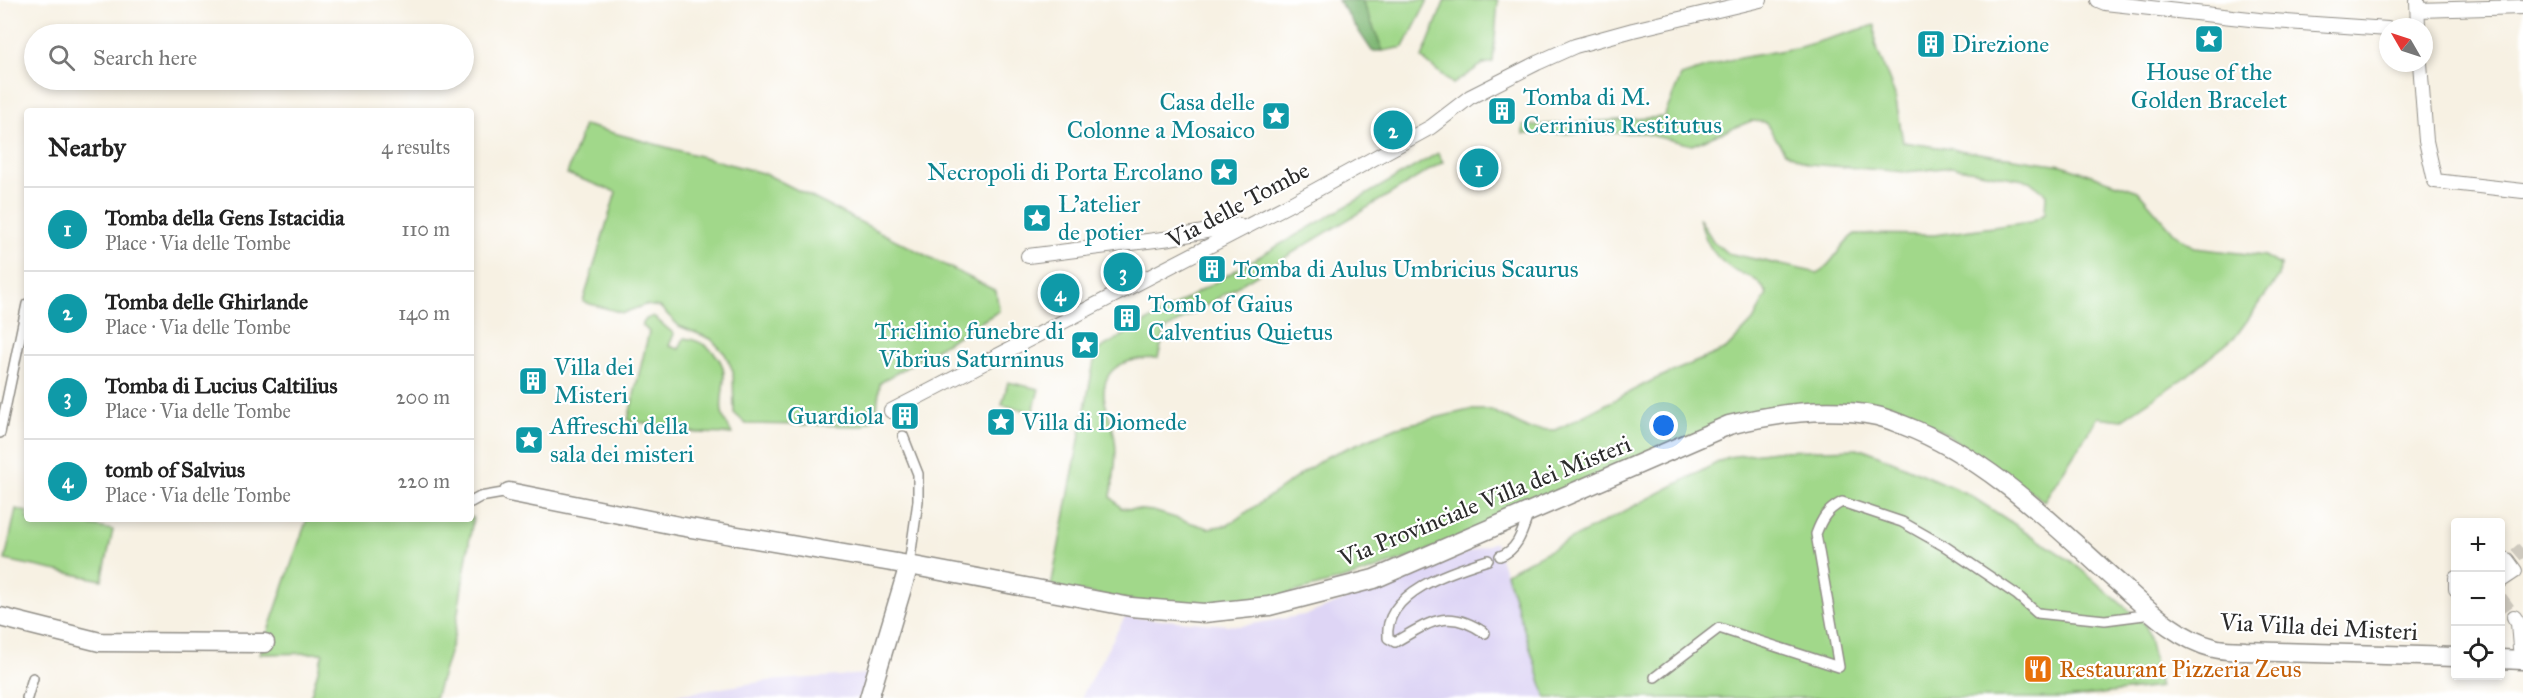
<!DOCTYPE html>
<meta charset="utf-8">
<style>
body{margin:0;font-family:"IM FELL Great Primer",serif;background:#f6f6f6;color:#222}
.controls{position:absolute;right:18px;bottom:18px;display:grid;overflow:hidden;border-radius:6px;box-shadow:0 3px 9px #0003}
.controls button{width:54px;height:54px;display:grid;place-items:center;padding:0;border:0;border-bottom:2px solid #e0e0e0;background:#fff;color:#222;font:30px sans-serif}
.compass{position:absolute;left:2379px;top:18px;width:54px;height:54px;border-radius:50%;background:#fff;box-shadow:0 3px 9px #0003;rotate:309deg}
.you{position:absolute;left:1664px;top:426px;width:21px;height:21px;margin:-15px;border:4px solid #fff;border-radius:50%;background:#1a73e8;box-shadow:0 0 0 9px #1a73e833}
.badge{display:grid;place-items:center;width:39px;height:39px;border-radius:50%;background:#1f6fb2;color:#fff;font-size:20px;font-weight:700}
.pin{position:absolute;translate:-50% -50%;border:3px solid #fff;box-shadow:0 2px 6px #0006}
.list{margin:0;padding:0;list-style:none}
h2{display:flex;justify-content:space-between;align-items:center;height:78px;margin:0;padding:0 24px;font-size:26px}
h2 small{font-size:20px;font-weight:400;color:#767676}
.list li{display:grid;grid-template-columns:39px 1fr auto;gap:18px;align-items:center;box-sizing:border-box;height:84px;padding:0 24px;border-top:2px solid #e0e0e0}
.list b{display:block;font-size:22px;white-space:nowrap}
.list p{margin:0;font-size:20px;white-space:nowrap;color:#767676}
.list em{font-size:20px;font-style:normal;color:#767676}
.icon{flex:none;width:33px;height:33px;fill:none;stroke:currentColor;stroke-width:2;stroke-linecap:round;stroke-linejoin:round}
.map{position:relative;flex:none;width:2523px;height:698px;overflow:hidden}
.search{position:absolute;background:#fff;box-shadow:0 3px 9px #0003;left:24px;top:24px;width:450px;height:66px;display:flex;align-items:center;gap:15px;box-sizing:border-box;padding:0 21px;border-radius:33px;color:#767676;font-size:22px}
.panel{position:absolute;background:#fff;box-shadow:0 3px 9px #0003;left:24px;top:108px;width:450px;height:414px;border-radius:6px}
.map>svg:first-child{display:block}
</style>
<div class="map">
<svg width="2523" height="698" viewBox="0 0 2523 698">
<rect width="100%" height="100%" fill="#fff"/>
<filter id="ink" filterUnits="userSpaceOnUse"><feTurbulence type="fractalNoise" baseFrequency=".0167" numOctaves="2"/><feDisplacementMap in="SourceGraphic" scale="12" xChannelSelector="R" yChannelSelector="G"/><feConvolveMatrix kernelMatrix="1 2 1 2 8 2 1 2 1" color-interpolation-filters="sRGB"/></filter>
<filter id="wash" filterUnits="userSpaceOnUse"><feTurbulence type="fractalNoise" baseFrequency=".008" numOctaves="4" result="noise"/><feDisplacementMap in="SourceGraphic" scale="24" xChannelSelector="R" yChannelSelector="G"/><feGaussianBlur stdDeviation="1.35" result="paint"/><feColorMatrix in="noise" values="0 0 0 0 0 0 0 0 0 0 0 0 0 0 0 0 0 1.4 0 .05"/><feComposite in="paint" operator="in"/></filter>
<g filter="url(#wash)">
<rect width="100%" height="100%" fill="#f7f1e3"/>
<g fill="#ded5f5">
<path d="M1495,542L1546,698H1081L1125,617L1241,626L1309,614Z"/>
<path d="M868,674L860,698H675L676,695L767,681Z"/>
</g>
<g fill="#a1d88a" stroke="#66825a" stroke-width="1.5">
<path d="M1362,0H1428L1404,47L1383,51Z"/>
<path d="M1445,0H1498L1493,62L1483,64L1453,84L1422,58Z"/>
<path d="M1875,25V44L1895,95L1903,142L2062,165L2138,191L2174,233L2195,248L2265,256L2280,265L2279,277L2236,336L2188,375L2121,420L2098,417L2044,501L1934,426L1902,415L1858,408L1757,410L1417,555L1358,575L1269,599L1209,606L1147,603L1051,587L1096,351L1438,153L1443,162L1165,330L1158,358C1134,358 1103,362 1104,395C1105,410 1114,425 1115,441C1118,458 1113,479 1111,497L1121,508L1153,511L1208,528L1228,525L1326,457L1397,427L1469,410H1491L1528,429L1556,430L1653,380L1726,349L1753,321L1767,294C1755,273 1745,278 1728,266C1710,253 1705,239 1699,218L1713,241L1727,253L1818,273C1834,264 1839,244 1855,234L1934,235L2030,222L2045,214L2046,194L2029,181L1953,167L1906,172L1809,164L1785,152L1765,122L1751,121L1692,145L1641,133L1523,134V126L1664,117L1681,76L1729,60L1800,47Z"/>
<path d="M584,125L766,174L996,291L999,311L880,383L876,418L862,426L746,424L734,413L733,371L725,354L711,339L679,326L660,307L645,305L623,313L583,302L616,192L567,174Z"/>
<path d="M653,316L674,334L669,346L679,349L684,338C704,340 725,356 724,378C724,389 720,401 722,412C723,419 729,427 732,434L696,433L628,420L649,332L642,325L646,319Z"/>
<path d="M1008,382L1039,389L1033,412L1002,405Z"/>
<path d="M1864,449L1968,494L2071,561L2146,625L2160,687L2067,698H1546L1506,573L1728,457L1775,451Z"/>
<path d="M16,509L27,512V519H61L113,530L102,580L5,560Z"/>
<path d="M471,517L473,518L454,637L435,698H310L323,653L260,654L307,519Z"/>
</g>
<path fill="#80b876" stroke="#567250" stroke-width="1.5" d="M1338,0H1362L1383,51H1372Z"/>
</g>
<g filter="url(#ink)">
<g fill="none" stroke-linecap="round" stroke-linejoin="round">
<g stroke="#cec9be" stroke-width="14" stroke-dasharray="14 7" stroke-linecap="butt">
<path d="M2516,555L2523,549"/>
<path d="M2500,598L2514,617"/>
</g>
<g stroke="#918e87" stroke-width="12">
<g id="service">
<path d="M0,433L27,304"/>
<path d="M903,436L918,474V501L909,565"/>
<path d="M471,502L480,497L509,492"/>
<path d="M1500,556C1519,550 1523,529 1529,512"/>
<path d="M1485,633C1448,607 1430,622 1395,642L1388,638C1383,592 1452,571 1488,560"/>
<path d="M1655,677L1719,628L1839,667L1816,534C1822,518 1827,510 1842,502L1902,522L1946,547L2017,595L2037,613L2105,620L2152,614"/>
<path d="M27,698L33,678"/>
</g>
</g>
<g stroke="#918e87" stroke-width="16">
<g id="pedestrian">
<path d="M2098,0L2105,3L2259,20L2388,29"/>
<path d="M2417,0L2418,27"/>
<path d="M2418,10L2523,7"/>
<path d="M2420,63L2426,141L2435,181L2523,191"/>
<path d="M1028,256L1171,238L1238,225"/>
<path d="M891,411L1296,201L1431,127L1470,97L1537,63L1575,46L1633,30L1760,0"/>
<path d="M2500,559L2507,560L2515,571L2500,581"/>
<path d="M2456,578V589"/>
<path d="M2514,617L2518,623L2521,660"/>
</g>
</g>
<g stroke="#918e87" stroke-width="21">
<g id="minor">
<path d="M509,492L679,526L909,565L1131,607L1204,613L1269,606L1374,579L1729,425C1777,413 1828,406 1877,416C1886,418 1895,422 1903,425C1985,456 2050,521 2114,579C2144,605 2174,638 2214,648C2224,651 2235,650 2245,651L2456,657"/>
<path d="M0,617L100,642L265,643"/>
<path d="M2500,659L2523,660"/>
<path d="M869,698L909,565"/>
</g>
</g>
<use href="#service" stroke="#fff" stroke-width="9"/>
<use href="#pedestrian" stroke="#fff" stroke-width="14"/>
<use href="#minor" stroke="#fff" stroke-width="18"/>
</g>
</g>
<defs>
<g id="sight-square" transform="scale(1.5)"><rect x="-9" y="-9" width="18" height="18" rx="4" fill="#0f9aa8" stroke="#fff"/><path d="M0-6L1.8-2.2L6-1.7L2.9 1.2L3.7 5.4L0 3.3L-3.7 5.4L-2.9 1.2L-6-1.7L-1.8-2.2Z" fill="#fff"/></g>
<g id="building-square" transform="scale(1.5)"><rect x="-9" y="-9" width="18" height="18" rx="4" fill="#0f9aa8" stroke="#fff"/><path d="M-4-6H4V6H1V3H-1V6H-4ZM-2.5-4.3h1.7v1.8h-1.7ZM.8-4.3h1.7v1.8H.8ZM-2.5-1h1.7V.8h-1.7ZM.8-1h1.7V.8H.8Z" fill="#fff"/></g>
<g id="restaurant-square" transform="scale(1.5)"><rect x="-9" y="-9" width="18" height="18" rx="4" fill="#e8710a" stroke="#fff"/><path d="M-5-6h1v4h1v-4h1v4h1v-4h1v5L-1.5 .5V6h-2V.5L-5-1ZM5-6V6H3V1.5H1.5Q1.5-4 5-6Z" fill="#fff"/></g>
</defs>
<g fill-rule="evenodd">
<use href="#sight-square" x="2209" y="39"/>
<use href="#building-square" x="1931" y="44"/>
<use href="#building-square" x="1502" y="111"/>
<use href="#sight-square" x="1276" y="116"/>
<use href="#sight-square" x="1224" y="172"/>
<use href="#sight-square" x="1037" y="218"/>
<use href="#building-square" x="1212" y="269"/>
<use href="#building-square" x="1127" y="318"/>
<use href="#sight-square" x="1085" y="345"/>
<use href="#building-square" x="533" y="381"/>
<use href="#building-square" x="905" y="416"/>
<use href="#sight-square" x="1001" y="422"/>
<use href="#sight-square" x="529" y="440"/>
<use href="#restaurant-square" x="2038" y="669"/>
</g>
<g text-anchor="middle" dominant-baseline="central" stroke-width="4.5" stroke-linejoin="round" paint-order="stroke">
<g font-size="24" fill="#0d838f" stroke="#fff" text-anchor="start">
<text x="1952" y="44">Direzione</text>
<text x="2209" y="72" text-anchor="middle">House of the<tspan x="2209" dy="28">Golden Bracelet</tspan></text>
<text x="1523" y="97">Tomba di M.<tspan x="1523" dy="28">Cerrinius Restitutus</tspan></text>
<text x="1255" y="102" text-anchor="end">Casa delle<tspan x="1255" dy="28">Colonne a Mosaico</tspan></text>
<text x="1203" y="172" text-anchor="end">Necropoli di Porta Ercolano</text>
<text x="1058" y="204">L’atelier<tspan x="1058" dy="28">de potier</tspan></text>
<text x="1233" y="269">Tomba di Aulus Umbricius Scaurus</text>
<text x="1148" y="304">Tomb of Gaius<tspan x="1148" dy="28">Calventius Quietus</tspan></text>
<text x="1064" y="331" text-anchor="end">Triclinio funebre di<tspan x="1064" dy="28">Vibrius Saturninus</tspan></text>
<text x="554" y="367">Villa dei<tspan x="554" dy="28">Misteri</tspan></text>
<text x="884" y="416" text-anchor="end">Guardiola</text>
<text x="1022" y="422">Villa di Diomede</text>
<text x="550" y="426">Affreschi della<tspan x="550" dy="28">sala dei misteri</tspan></text>
</g>
<g font-size="24" fill="#2b2b2b" stroke="#fff">
<text transform="translate(1238 205) rotate(-28)">Via delle Tombe</text>
<text transform="translate(1485 501) rotate(-22)">Via Provinciale Villa dei Misteri</text>
<text transform="translate(2319 627) rotate(3)">Via Villa dei Misteri</text>
</g>
<g font-size="24" fill="#c56008" stroke="#fff" text-anchor="start">
<text x="2059" y="669">Restaurant Pizzeria Zeus</text>
</g>
</g>
</svg>
<div class="controls">
<button>+</button>
<button>−</button>
<button><svg class="icon" aria-label="locate" viewBox="0 0 24 24"><circle cx="12" cy="12" r="6"/><path d="M12 2v4M12 18v4M2 12h4M18 12h4"/></svg></button>
</div>
<svg class="compass" viewBox="-18 -18 36 36"><path d="M0-13l5 13h-10z" fill="#e53935"/><path d="M0 13l5-13h-10z" fill="#767676"/></svg>
<div class="you"></div>
<div class="pin badge" style="left:1479px;top:168px;background:#0f9aa8">1</div>
<div class="pin badge" style="left:1393px;top:130px;background:#0f9aa8">2</div>
<div class="pin badge" style="left:1123px;top:272px;background:#0f9aa8">3</div>
<div class="pin badge" style="left:1060px;top:293px;background:#0f9aa8">4</div>
<div class="search"><svg class="icon" aria-label="search" viewBox="0 0 24 24"><circle cx="10" cy="10" r="6"/><path d="M15 15l6 6"/></svg>Search here</div>
<section class="panel">
<h2>Nearby<small>4 results</small></h2>
<ul class="list">
<li><span class="badge" style="background:#0f9aa8">1</span><div><b>Tomba della Gens Istacidia</b><p>Place · Via delle Tombe</p></div><em>110 m</em></li>
<li><span class="badge" style="background:#0f9aa8">2</span><div><b>Tomba delle Ghirlande</b><p>Place · Via delle Tombe</p></div><em>140 m</em></li>
<li><span class="badge" style="background:#0f9aa8">3</span><div><b>Tomba di Lucius Caltilius</b><p>Place · Via delle Tombe</p></div><em>200 m</em></li>
<li><span class="badge" style="background:#0f9aa8">4</span><div><b>tomb of Salvius</b><p>Place · Via delle Tombe</p></div><em>220 m</em></li>
</ul>
</section>
</div>
